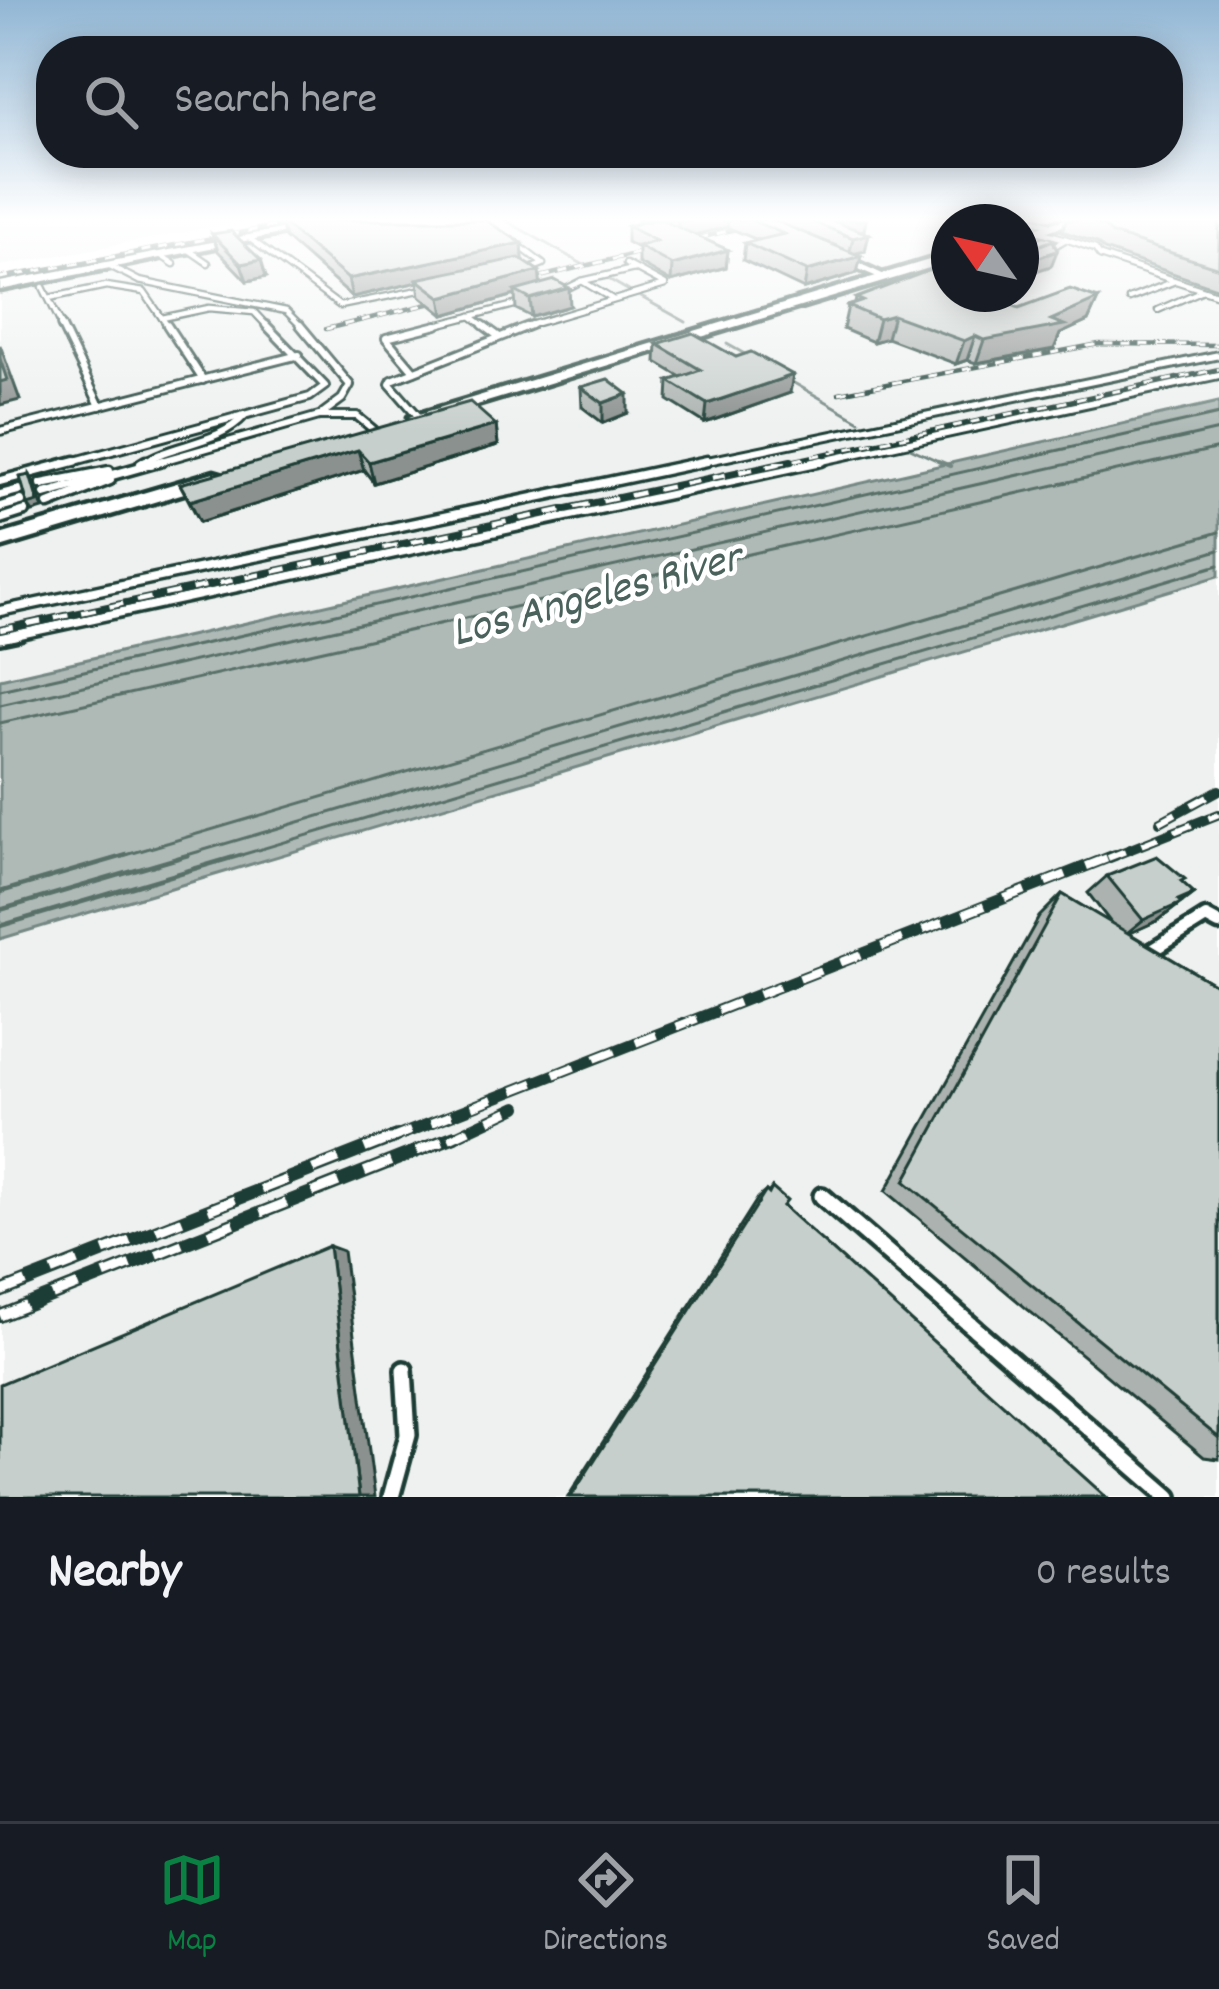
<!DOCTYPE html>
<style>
body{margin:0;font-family:Dekko,sans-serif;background:#242831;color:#f1f3f6}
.compass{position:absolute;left:931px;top:204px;width:108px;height:108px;border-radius:50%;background:#171b24;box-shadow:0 6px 30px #0003;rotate:304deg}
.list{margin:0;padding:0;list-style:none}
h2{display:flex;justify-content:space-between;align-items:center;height:156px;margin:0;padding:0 48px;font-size:51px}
h2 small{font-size:39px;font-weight:400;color:#9ea1a6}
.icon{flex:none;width:66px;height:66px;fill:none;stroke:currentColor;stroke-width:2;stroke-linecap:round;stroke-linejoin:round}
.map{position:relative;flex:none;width:1219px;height:1497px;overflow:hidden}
.search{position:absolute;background:#171b24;box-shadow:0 6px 30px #0003;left:36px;right:36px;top:36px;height:132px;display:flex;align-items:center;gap:30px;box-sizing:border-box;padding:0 42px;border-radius:48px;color:#9ea1a6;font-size:45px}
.sheet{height:324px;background:#171b24}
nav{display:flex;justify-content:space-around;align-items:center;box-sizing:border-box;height:168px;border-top:3px solid #363941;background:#171b24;font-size:33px;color:#9ea1a6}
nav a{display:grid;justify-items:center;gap:6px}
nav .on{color:#0b8043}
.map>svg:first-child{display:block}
</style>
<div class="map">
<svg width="1219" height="1497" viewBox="0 0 1219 1497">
<rect width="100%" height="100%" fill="#fff"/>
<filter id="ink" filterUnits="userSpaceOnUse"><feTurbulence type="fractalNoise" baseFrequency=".00833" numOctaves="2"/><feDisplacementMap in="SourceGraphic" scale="24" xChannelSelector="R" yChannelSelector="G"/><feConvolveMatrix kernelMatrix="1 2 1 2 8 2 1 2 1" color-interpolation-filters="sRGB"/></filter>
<g filter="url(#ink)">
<g fill="#eef1f0" fill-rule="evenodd">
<path d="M0,220H251L0,266Z"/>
<path d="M351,220H1219V1497H0V288ZM949,222H1021V294H949Z"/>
</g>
<path fill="#afbab7" stroke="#758883" stroke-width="3" d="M1219,402V576L0,939V679Z"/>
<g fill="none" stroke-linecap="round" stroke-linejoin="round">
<g stroke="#596f68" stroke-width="3">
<path d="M0,690L1219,414"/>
<path d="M0,705L1219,430"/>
<path d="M0,723L1219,448"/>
<path d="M116,858L1219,532"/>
<path d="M177,858L1219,550"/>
<path d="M231,858L1219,565"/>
</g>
<g stroke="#596f68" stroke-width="4.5">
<path d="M0,892L127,855"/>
<path d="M0,910L188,855"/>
<path d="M0,926L241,855"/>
</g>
<g stroke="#758883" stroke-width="3">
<path d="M505,220L584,265"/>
<path d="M605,277L629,291"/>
<path d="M639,296L686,322"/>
<path d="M727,344L750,357"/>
<path d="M787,379L860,421"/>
<path d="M910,448L945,464"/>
</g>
<path stroke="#758883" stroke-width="4.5" d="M938,461L950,466"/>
<g stroke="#1f3d34" stroke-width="9">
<g id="service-far5">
<path d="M1035,220L1053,226"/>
<path d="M1038,231L1066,239L1049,249"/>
<path d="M249,238L340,306L429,288"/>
<path d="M1066,239L1095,249L1100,256L1219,295"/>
<path d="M513,241L543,264L528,270"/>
<path d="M189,250L208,263"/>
<path d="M160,255L174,264"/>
<path d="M108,265L139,281L286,311L303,328"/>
<path d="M582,281L612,299"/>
<path d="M43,287L63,328"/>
<path d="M560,292L582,281L634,269"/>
<path d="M49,298L106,286L144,292L162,318L209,308L254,312L269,328"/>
<path d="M1129,299L1175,281"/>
<path d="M1158,310L1203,290"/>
<path d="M471,316L487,328"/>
<path d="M162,318L169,328"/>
<path d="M425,328L526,302"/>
<path d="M520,328L665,285L626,264"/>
</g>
</g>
<g stroke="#1f3d34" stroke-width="12">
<g id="service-far4">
<path d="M61,325L100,406"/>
<path d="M167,325L203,380"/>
<path d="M300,325L350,385L342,399L323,413"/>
<path d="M483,325L498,336"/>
<path d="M414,371L386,338L437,325"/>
<path d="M419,417L390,384L392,380L531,325"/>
<path d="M0,431L299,355"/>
<path d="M64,464L310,397L325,386L266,325"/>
<path d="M141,464C174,442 218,445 245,415"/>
<path d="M151,464L319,416H357L374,430"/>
<path d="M693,464L1219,355"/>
<path d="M808,464L1219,375"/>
</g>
</g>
<g stroke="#1f3d34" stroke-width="15">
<g id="service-far3">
<path d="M141,464L146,461"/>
<path d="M0,481L75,461"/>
<path d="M42,484L109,471"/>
<path d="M45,494L162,461"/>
<path d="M0,495L19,490"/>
<path d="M49,504L110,480"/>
<path d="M0,507L21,501"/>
<path d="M0,519L25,511"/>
<path d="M0,611L707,461"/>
<path d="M6,637L822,461"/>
</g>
</g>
<g stroke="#1f3d34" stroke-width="18">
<path id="service-far2" d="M0,638L19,634"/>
</g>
<g stroke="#1f3d34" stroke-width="21">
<path id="service-far1" d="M1153,954L1150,952L1206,917L1219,924"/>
</g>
<g stroke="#1f3d34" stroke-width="24">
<g id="service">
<path d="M822,1196L1169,1497"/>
<path d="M391,1497L408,1435L404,1370"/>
</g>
</g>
<g stroke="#1f3d34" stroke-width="9">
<path id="minor" d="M833,254H839L889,277L882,279L833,258Z"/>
</g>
<g stroke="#1f3d34" stroke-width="9">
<path id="tertiary" d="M329,220H350L0,290V282Z"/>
</g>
<g stroke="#1f3d34" stroke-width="9">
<g id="secondary">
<path d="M1062,220H1080L1021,240V232Z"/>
<path d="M949,254V262L424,421L409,417Z"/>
<path d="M214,472L221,474V482L0,548V535Z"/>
</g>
</g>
<use href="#service-far5" stroke="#fff" stroke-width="4.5"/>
<use href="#service-far4" stroke="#fff" stroke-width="6"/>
<use href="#service-far3" stroke="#fff" stroke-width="8"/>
<use href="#service-far2" stroke="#fff" stroke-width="9"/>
<use href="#service-far1" stroke="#fff" stroke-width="12"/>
<use href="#service" stroke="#fff" stroke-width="15"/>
<use href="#minor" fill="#fff" fill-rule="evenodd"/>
<use href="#tertiary" fill="#fff" fill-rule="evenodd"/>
<use href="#secondary" fill="#fff" fill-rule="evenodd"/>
<g stroke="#1f3d34" stroke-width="4.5">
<g id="rail-far4">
<path d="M0,278L307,220"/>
<path d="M507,285L773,220"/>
<path d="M326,329L461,296"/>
<path d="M839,393L1099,344L1219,345"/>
<path d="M777,464L1219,369"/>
</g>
</g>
<g stroke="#1f3d34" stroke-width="8">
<path id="rail-far3" d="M0,630L791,461"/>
</g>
<g stroke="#1f3d34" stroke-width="10">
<g id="rail-far2">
<path d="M1160,822L1219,790"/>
<path d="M1108,858L1219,814"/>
</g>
</g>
<g stroke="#1f3d34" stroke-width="12">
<g id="rail-far1">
<path d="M390,1139L1115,855"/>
<path d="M449,1139L517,1107"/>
</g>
</g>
<g stroke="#1f3d34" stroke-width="14">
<g id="rail">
<path d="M0,1292L397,1136"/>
<path d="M0,1316L455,1136"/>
</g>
</g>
<use href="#rail-far4" stroke="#fff" stroke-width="3" stroke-dasharray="9" stroke-linecap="butt"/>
<use href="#rail-far3" stroke="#fff" stroke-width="4.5" stroke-dasharray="14" stroke-linecap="butt"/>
<use href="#rail-far2" stroke="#fff" stroke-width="6" stroke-dasharray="18" stroke-linecap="butt"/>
<use href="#rail-far1" stroke="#fff" stroke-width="8" stroke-dasharray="22" stroke-linecap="butt"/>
<use href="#rail" stroke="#fff" stroke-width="9" stroke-dasharray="28" stroke-linecap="butt"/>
</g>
<g fill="#abb2af" stroke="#1f3d34" stroke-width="3">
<path d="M637,220H866L864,230L860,231L865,251L855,253L857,273L804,289L743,260L745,243L758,240L727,227L694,235L728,250L726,267L671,282L638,263V248L627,242V226L642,222Z"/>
<path d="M1066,220H1219V289L1104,250L1097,243L1062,231Z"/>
<path d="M280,221L522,243L523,260L540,284L570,306L532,317L516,309L515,295L444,315L420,296L418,282L352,297L285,238Z"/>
<path d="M212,234L266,277L247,281L218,251Z"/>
<path d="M949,294L1019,308L1098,299L1088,321L1060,334L1054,349L976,363L967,360L956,364L887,338L873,342L843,329L848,306L855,304L856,298Z"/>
<path d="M657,344L736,357L790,393L705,423L668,400L669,381L681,377L656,362Z"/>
<path d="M581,387L628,413L603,423L582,407Z"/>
<path d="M496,425L498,445L374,483L364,470L200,522L180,484Z"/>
<path d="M1107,876L1182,882L1194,893L1159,920L1129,933L1219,987V1459L1204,1457L886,1191L1039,917L1062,894L1111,923L1088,893Z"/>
<path d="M772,1188L783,1206L1106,1497H568L758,1198L766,1191L768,1193Z"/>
</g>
<g fill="#8b918f" stroke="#1f3d34" stroke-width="3">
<path d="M689,220H728L727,227L677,239L678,223Z"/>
<path d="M842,220H866L864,230L844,235L836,222Z"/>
<path d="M1005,220H1030L1021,223L1004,222Z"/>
<path d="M869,234L865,251L849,255L853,238Z"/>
<path d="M522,243L523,260L417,279L418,282L352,297L348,279Z"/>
<path d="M728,250L726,267L671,282L672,265Z"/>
<path d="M1057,251L1051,266L1021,276V263Z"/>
<path d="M861,256L857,273L804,289L807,271Z"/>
<path d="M261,260L266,277L247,281L241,264Z"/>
<path d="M539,271L541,288L515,291V295L444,315L441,297Z"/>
<path d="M569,288L570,306L532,317L530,299Z"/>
<path d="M1098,299L1088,321L1060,334L1054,349L976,363L984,340L1051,320Z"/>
<path d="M893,315L887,338L873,342L879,319Z"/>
<path d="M975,336L967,360L956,364L964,341Z"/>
<path d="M0,345L20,400L0,405Z"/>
<path d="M793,375L790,393L705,423L707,404Z"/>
<path d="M628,394V413L603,423V403Z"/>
<path d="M496,425L498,445L374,483L369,462Z"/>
<path d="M358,450L364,470L200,522L190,501Z"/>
<path d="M30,475L34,482L43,509L33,512L28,505Z"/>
<path d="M1194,893L1159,920L1122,937L1143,920Z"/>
<path d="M329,1246L343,1251L375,1497H359Z"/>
</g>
<g fill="#c7cfcc" stroke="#1f3d34" stroke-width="3">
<path d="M287,220H485L522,243L348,279L280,221Z"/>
<path d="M653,220H662L728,250L672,265L638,246L656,241L627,226Z"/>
<path d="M751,220H773L861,256L807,271L745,243L784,234Z"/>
<path d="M808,220H842L836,222L869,234L853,238Z"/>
<path d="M1085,220H1219V268L1112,234L1104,226Z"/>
<path d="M231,231L261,260L241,264L212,234Z"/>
<path d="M1053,240L1057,251L1021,263V246L1028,250Z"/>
<path d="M519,258L539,271L441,297L417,279Z"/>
<path d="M933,269L949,274V294H984L1019,308L1070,289L1098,299L1051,320L1064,325L984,340L975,336L964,341L893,315L879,319L848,306L863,301L856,298Z"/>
<path d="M555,280L569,288L530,299L515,291Z"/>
<path d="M693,333L736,357L751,352L793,375L707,404L669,381L701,370L657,344Z"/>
<path d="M0,359L7,380L0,382Z"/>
<path d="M608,379L628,394L603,403L581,387Z"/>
<path d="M470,402L496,425L369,462L358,450L190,501L180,484Z"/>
<path d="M30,475L38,502L28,505L20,477Z"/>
<path d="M1157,856L1185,879L1181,881L1194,893L1178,900L1181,903L1143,920L1107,876Z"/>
<path d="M1062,894L1219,987V1438L905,1181Z"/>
<path d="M772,1188L787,1201L783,1206L1106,1497H571L766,1191L769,1194Z"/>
<path d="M329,1246L359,1497H0V1384Z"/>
</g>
</g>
<linearGradient id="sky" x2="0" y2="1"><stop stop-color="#91b6d4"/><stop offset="0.51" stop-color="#fff"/><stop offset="1" stop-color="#fff" stop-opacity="0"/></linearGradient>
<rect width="1219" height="430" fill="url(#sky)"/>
<g text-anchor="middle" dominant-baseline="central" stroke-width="9" stroke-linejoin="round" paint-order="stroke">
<g font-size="45" font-style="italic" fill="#4a625b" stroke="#fff">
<text transform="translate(597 598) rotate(-15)">Los Angeles River</text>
</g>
</g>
</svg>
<svg class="compass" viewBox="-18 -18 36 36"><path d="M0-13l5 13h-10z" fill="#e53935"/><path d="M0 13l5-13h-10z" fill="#9ea1a6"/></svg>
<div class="search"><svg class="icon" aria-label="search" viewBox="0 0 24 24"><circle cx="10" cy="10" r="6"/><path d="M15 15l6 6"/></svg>Search here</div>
</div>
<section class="sheet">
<h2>Nearby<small>0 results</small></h2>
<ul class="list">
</ul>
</section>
<nav>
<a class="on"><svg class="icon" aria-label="map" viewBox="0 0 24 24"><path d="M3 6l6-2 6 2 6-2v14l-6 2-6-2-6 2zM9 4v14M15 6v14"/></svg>Map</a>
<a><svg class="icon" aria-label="directions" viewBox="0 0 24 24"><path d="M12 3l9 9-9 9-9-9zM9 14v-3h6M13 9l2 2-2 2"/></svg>Directions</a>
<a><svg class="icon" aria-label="saved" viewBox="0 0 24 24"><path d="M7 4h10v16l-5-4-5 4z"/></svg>Saved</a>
</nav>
